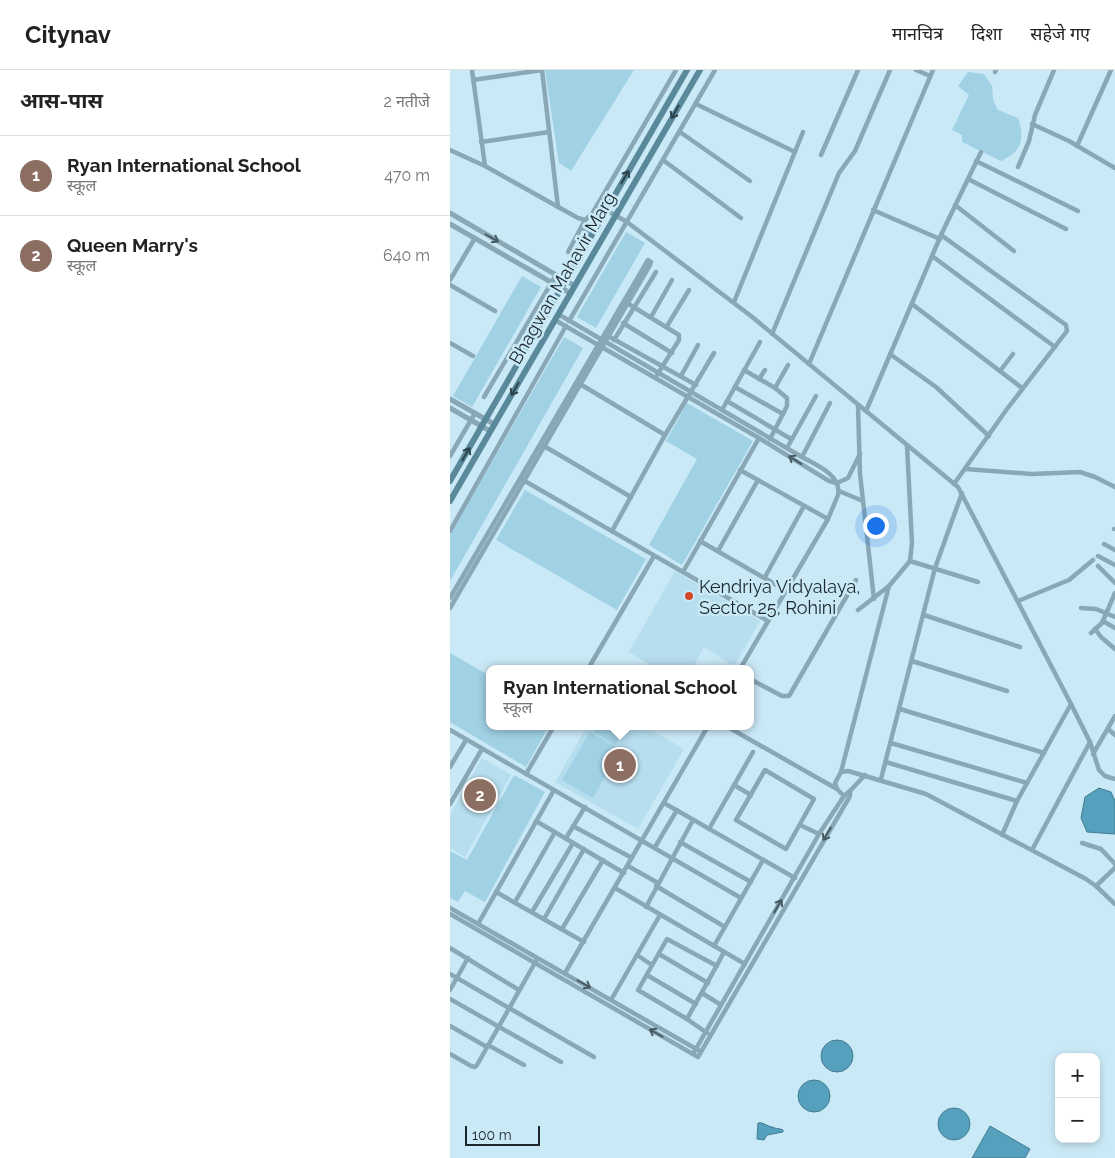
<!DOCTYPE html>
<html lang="hi">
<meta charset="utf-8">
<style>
body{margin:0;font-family:Raleway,"Noto Sans Devanagari",sans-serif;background:#f2f2f2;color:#222}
.controls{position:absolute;right:15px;bottom:15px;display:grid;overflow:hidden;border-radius:10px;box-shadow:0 2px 8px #0003}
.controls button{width:45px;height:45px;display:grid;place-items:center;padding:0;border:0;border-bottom:1px solid #e0e0e0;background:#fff;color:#222;font:25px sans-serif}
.scale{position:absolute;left:15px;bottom:12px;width:75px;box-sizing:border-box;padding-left:5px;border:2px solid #1b272b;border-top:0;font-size:14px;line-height:18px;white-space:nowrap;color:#1b272b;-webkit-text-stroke:4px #cae9f6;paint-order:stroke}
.you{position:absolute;left:425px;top:455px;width:18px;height:18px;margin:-12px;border:4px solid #fff;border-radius:50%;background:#1a73e8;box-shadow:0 0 0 8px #1a73e833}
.badge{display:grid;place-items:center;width:32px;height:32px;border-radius:50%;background:#d93025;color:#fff;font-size:16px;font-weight:700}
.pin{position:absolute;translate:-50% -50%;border:2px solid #fff;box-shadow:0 1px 5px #0006}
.popup{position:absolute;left:36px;top:595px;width:268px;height:65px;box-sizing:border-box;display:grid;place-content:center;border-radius:10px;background:#fff;filter:drop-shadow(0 1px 4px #0005);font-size:16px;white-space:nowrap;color:#767676}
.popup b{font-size:19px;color:#222}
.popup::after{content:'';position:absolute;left:50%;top:100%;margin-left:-10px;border:10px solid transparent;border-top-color:#fff}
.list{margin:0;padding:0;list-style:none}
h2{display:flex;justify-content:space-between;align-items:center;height:65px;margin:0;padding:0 20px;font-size:21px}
h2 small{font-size:16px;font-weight:400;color:#767676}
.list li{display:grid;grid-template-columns:32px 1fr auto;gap:15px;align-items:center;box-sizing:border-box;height:80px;padding:0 20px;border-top:1px solid #e0e0e0}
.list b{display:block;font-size:19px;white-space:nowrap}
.list p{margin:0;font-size:16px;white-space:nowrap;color:#767676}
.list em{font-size:16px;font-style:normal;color:#767676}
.map{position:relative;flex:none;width:665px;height:1088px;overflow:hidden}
header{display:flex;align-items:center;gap:30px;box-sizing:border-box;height:70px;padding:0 25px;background:#fff;border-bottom:1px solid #e0e0e0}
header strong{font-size:24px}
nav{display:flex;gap:28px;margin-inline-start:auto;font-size:18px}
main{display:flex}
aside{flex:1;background:#fff}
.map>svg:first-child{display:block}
</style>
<header>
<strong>Citynav</strong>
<nav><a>मानचित्र</a><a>दिशा</a><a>सहेजे गए</a></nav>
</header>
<main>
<aside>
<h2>आस-पास<small>2 नतीजे</small></h2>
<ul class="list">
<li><span class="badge" style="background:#8d6e63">1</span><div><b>Ryan International School</b><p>स्कूल</p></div><em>470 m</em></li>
<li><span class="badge" style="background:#8d6e63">2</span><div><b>Queen Marry's</b><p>स्कूल</p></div><em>640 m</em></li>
</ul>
</aside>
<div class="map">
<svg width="665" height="1088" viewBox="0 0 665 1088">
<rect width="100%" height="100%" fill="#cae9f6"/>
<g fill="#b7deee">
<path d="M225,501L310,551L284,596L254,577L242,599H207L179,582Z"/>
<path d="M137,656H195L234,679L188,759L105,712Z"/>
<path d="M32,688L61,705L15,787L0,778V745Z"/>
</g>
<g fill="#a0d1e5">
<path d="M95,0H184L121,101L109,93Z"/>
<path d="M518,2L534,4L542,16L543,30L548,40L568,48C575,68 572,82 551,91L512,72V65L502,60L519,25L508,16Z"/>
<path d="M176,162L195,173L146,258L127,247Z"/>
<path d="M72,206L91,217L22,337L3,326Z"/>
<path d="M114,267L133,278L0,511V465Z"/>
<path d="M237,333L303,371L232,495L199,475L247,389L216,371Z"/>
<path d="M75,420L196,489L167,540L46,470Z"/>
<path d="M0,583L40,606V656H99L76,697L0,652Z"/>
<path d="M148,656H177L165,675L144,662Z"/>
<path d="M140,662L170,679L143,728L112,710Z"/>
<path d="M64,705L95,722L35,832L15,821L8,832L0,828V781L17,790Z"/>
</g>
<g fill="#55a0bd" stroke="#447c91">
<path d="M649,718L661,722L665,731V764L637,762L631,748L635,727Z"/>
<circle cx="387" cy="986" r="16"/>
<circle cx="364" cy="1026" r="16"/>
<circle cx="504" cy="1054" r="16"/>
<path d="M308,1053C314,1052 316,1056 322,1057C326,1059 329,1058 333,1060V1062L317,1065L314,1070L307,1069Z"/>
<path d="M540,1056L580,1079L575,1088H522Z"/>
</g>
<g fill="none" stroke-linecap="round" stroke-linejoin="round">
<g stroke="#89a7b4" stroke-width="4.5">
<path d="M22,0L35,96"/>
<path d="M92,0L108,137"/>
<path d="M466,0L480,6"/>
<path d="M545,2L546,0"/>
<path d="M23,10L92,0"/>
<path d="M246,34L345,82"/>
<path d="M582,54L619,71L665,98"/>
<path d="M230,62L300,111"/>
<path d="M31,72L99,62"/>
<path d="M627,76L661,0"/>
<path d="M0,80L35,96L128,148L135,150L142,144L226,0"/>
<path d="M371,85L408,0"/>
<path d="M213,90L291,148"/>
<path d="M526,91L628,141"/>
<path d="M568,97L579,71L585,45L604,0"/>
<path d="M518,109L616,159"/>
<path d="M505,135L564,181"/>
<path d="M156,140L177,152L301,246L508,417L621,634L640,672L649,700L655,706L665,709"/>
<path d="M423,140L490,169"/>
<path d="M131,157L142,164"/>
<path d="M491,165L531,82"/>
<path d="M118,182L135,150"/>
<path d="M482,186L605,277"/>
<path d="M0,210L25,168"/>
<path d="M0,215L45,241"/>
<path d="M284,232L353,62"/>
<path d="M177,233L229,265V270L207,305"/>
<path d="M462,234L572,318"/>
<path d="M108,244L352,387C366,395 392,405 388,425L378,449L290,599"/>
<path d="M201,247L222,210"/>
<path d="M105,250L309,368L379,411L387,413L398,408L410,384"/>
<path d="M119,251L265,0"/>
<path d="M173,253L222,283"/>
<path d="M217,256L239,220"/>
<path d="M322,264L389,103L405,81L440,0"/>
<path d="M158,266L246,315"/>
<path d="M164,270L206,202"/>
<path d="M0,273L23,286"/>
<path d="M440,284L486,317L539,366"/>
<path d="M359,294L483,0"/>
<path d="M294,300L325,318L337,328V336L320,369"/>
<path d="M550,301L563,284"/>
<path d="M231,306L248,275"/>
<path d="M309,309L315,300"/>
<path d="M130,314L215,365"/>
<path d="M285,317L333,344"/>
<path d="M325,318L338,295"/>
<path d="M34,327L106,205"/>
<path d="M277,331L341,369"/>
<path d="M408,335L410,404L424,529"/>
<path d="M272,340L310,272"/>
<path d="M416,341L491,165L616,255L617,261L557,339L504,414"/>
<path d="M94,376L181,427"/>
<path d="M337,378L366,326"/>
<path d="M0,386L25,343"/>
<path d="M352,387L380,333"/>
<path d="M516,399L582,404L630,402L645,407L665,417"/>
<path d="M290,400L378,449"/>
<path d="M73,410L318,551"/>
<path d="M389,421L413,431"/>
<path d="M664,459H665"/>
<path d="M0,461L116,256"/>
<path d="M162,461L215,365L264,283"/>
<path d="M250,471L337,521"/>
<path d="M654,474L665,480"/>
<path d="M268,481L308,410"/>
<path d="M648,486L665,495"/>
<path d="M460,491L528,512"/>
<path d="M648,496L665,513"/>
<path d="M233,502L309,368"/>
<path d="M315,507L354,436"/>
<path d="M0,528L198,190L201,192L200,195L0,538"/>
<path d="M568,531L619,510L643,490"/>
<path d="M631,538L646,539L665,547"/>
<path d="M408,540L439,516L460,491L462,473L457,376"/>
<path d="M474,545L570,577"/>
<path d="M653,551L665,558"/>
<path d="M645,559L651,567L665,579"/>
<path d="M641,563L652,553L665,523"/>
<path d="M462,591L557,621"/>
<path d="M138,599L204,486"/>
<path d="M300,609L332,626H339L406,510"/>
<path d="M450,639L594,683"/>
<path d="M276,656L387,719"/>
<path d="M658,659L665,665"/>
<path d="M0,660L291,828"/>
<path d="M441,673L577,713"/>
<path d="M643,684L665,646"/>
<path d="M436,692L567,731"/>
<path d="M0,697L16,670"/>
<path d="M315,700L364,729L336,779L286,750Z"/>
<path d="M391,702L439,516"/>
<path d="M76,704L104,656"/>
<path d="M431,709L485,498L512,423"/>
<path d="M284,715L301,725"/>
<path d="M394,726L387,719L385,713L391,702L398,701L476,724L636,809L646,816L665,834"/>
<path d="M214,733L345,808"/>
<path d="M0,734L32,679"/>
<path d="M86,751L174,803"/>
<path d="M350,755L369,764"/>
<path d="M123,756L182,788"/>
<path d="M259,759L303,682"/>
<path d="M552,765L567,731L621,634"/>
<path d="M116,768L135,737"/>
<path d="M230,772L301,812"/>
<path d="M632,773L651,779L665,794"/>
<path d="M205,777L227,740"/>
<path d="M582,780L640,672"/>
<path d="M178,796L208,813"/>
<path d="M206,816L275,857"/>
<path d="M646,816L665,798"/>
<path d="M165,818L295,894"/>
<path d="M46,822L134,872"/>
<path d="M65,832L105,762"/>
<path d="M196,837L243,750"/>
<path d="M0,838L248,980"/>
<path d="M82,842L123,773"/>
<path d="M0,844L248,987L400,726V721"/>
<path d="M94,849L134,779"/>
<path d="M28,854L104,720"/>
<path d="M112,859L153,790"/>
<path d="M264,876L313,790"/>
<path d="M0,878L69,920"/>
<path d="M209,884L258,913"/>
<path d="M187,885L202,895"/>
<path d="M267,896L217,869L188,920L237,949C249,927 262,905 274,882"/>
<path d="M115,903L258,656"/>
<path d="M0,904L144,987"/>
<path d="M197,905L246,934"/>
<path d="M0,920L18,888"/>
<path d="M252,923L271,935"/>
<path d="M0,929L111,992"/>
<path d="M161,930L210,845"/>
<path d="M237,949L257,963"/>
<path d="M0,956L37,977"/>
<path d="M38,975L74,995"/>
<path d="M0,984L21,996L25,997L27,995L86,891"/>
<path d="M243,984L369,764L394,726L400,721L415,705"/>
</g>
<g stroke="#89a7b4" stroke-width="5">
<path d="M0,143L125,216"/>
<path d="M0,154L120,223"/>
<path d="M0,329L44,354"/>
<path d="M0,338L40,361"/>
</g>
<g stroke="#5b899c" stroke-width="6">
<path d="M0,411L237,0"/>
<path d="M0,431L250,0"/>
</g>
</g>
<defs><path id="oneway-shaft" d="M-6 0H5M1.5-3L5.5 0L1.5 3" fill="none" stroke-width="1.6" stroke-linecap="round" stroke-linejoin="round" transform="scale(1.25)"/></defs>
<g stroke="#2e444d">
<use href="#oneway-shaft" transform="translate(225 42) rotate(120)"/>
<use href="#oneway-shaft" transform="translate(175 107) rotate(-60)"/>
<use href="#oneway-shaft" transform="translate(65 319) rotate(120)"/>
<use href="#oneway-shaft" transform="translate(16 384) rotate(-60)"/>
</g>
<g stroke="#475a62">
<use href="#oneway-shaft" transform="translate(42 168) rotate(30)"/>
<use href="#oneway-shaft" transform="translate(345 390) rotate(-148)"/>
<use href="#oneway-shaft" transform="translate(377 764) rotate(121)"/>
<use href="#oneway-shaft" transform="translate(328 836) rotate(-60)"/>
<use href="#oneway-shaft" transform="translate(134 914) rotate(30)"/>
<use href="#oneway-shaft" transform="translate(206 963) rotate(-150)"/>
</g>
<circle fill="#d24729" stroke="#cae9f6" stroke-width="2" cx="239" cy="526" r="5"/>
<g text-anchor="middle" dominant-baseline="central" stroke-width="5" stroke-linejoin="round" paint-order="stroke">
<g font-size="18" fill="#1b272b" stroke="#cae9f6">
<text transform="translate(112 208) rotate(-60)">Bhagwan Mahavir Marg</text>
</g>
<g font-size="18" fill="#1b272b" stroke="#cae9f6" text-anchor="start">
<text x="249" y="516">Kendriya Vidyalaya,<tspan x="249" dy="21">Sector 25, Rohini</tspan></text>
</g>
</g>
</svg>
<div class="controls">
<button>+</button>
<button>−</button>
</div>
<div class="scale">100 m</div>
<div class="you"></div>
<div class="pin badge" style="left:170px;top:695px;background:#8d6e63">1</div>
<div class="popup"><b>Ryan International School</b>स्कूल</div>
<div class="pin badge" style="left:30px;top:725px;background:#8d6e63">2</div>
</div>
</main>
